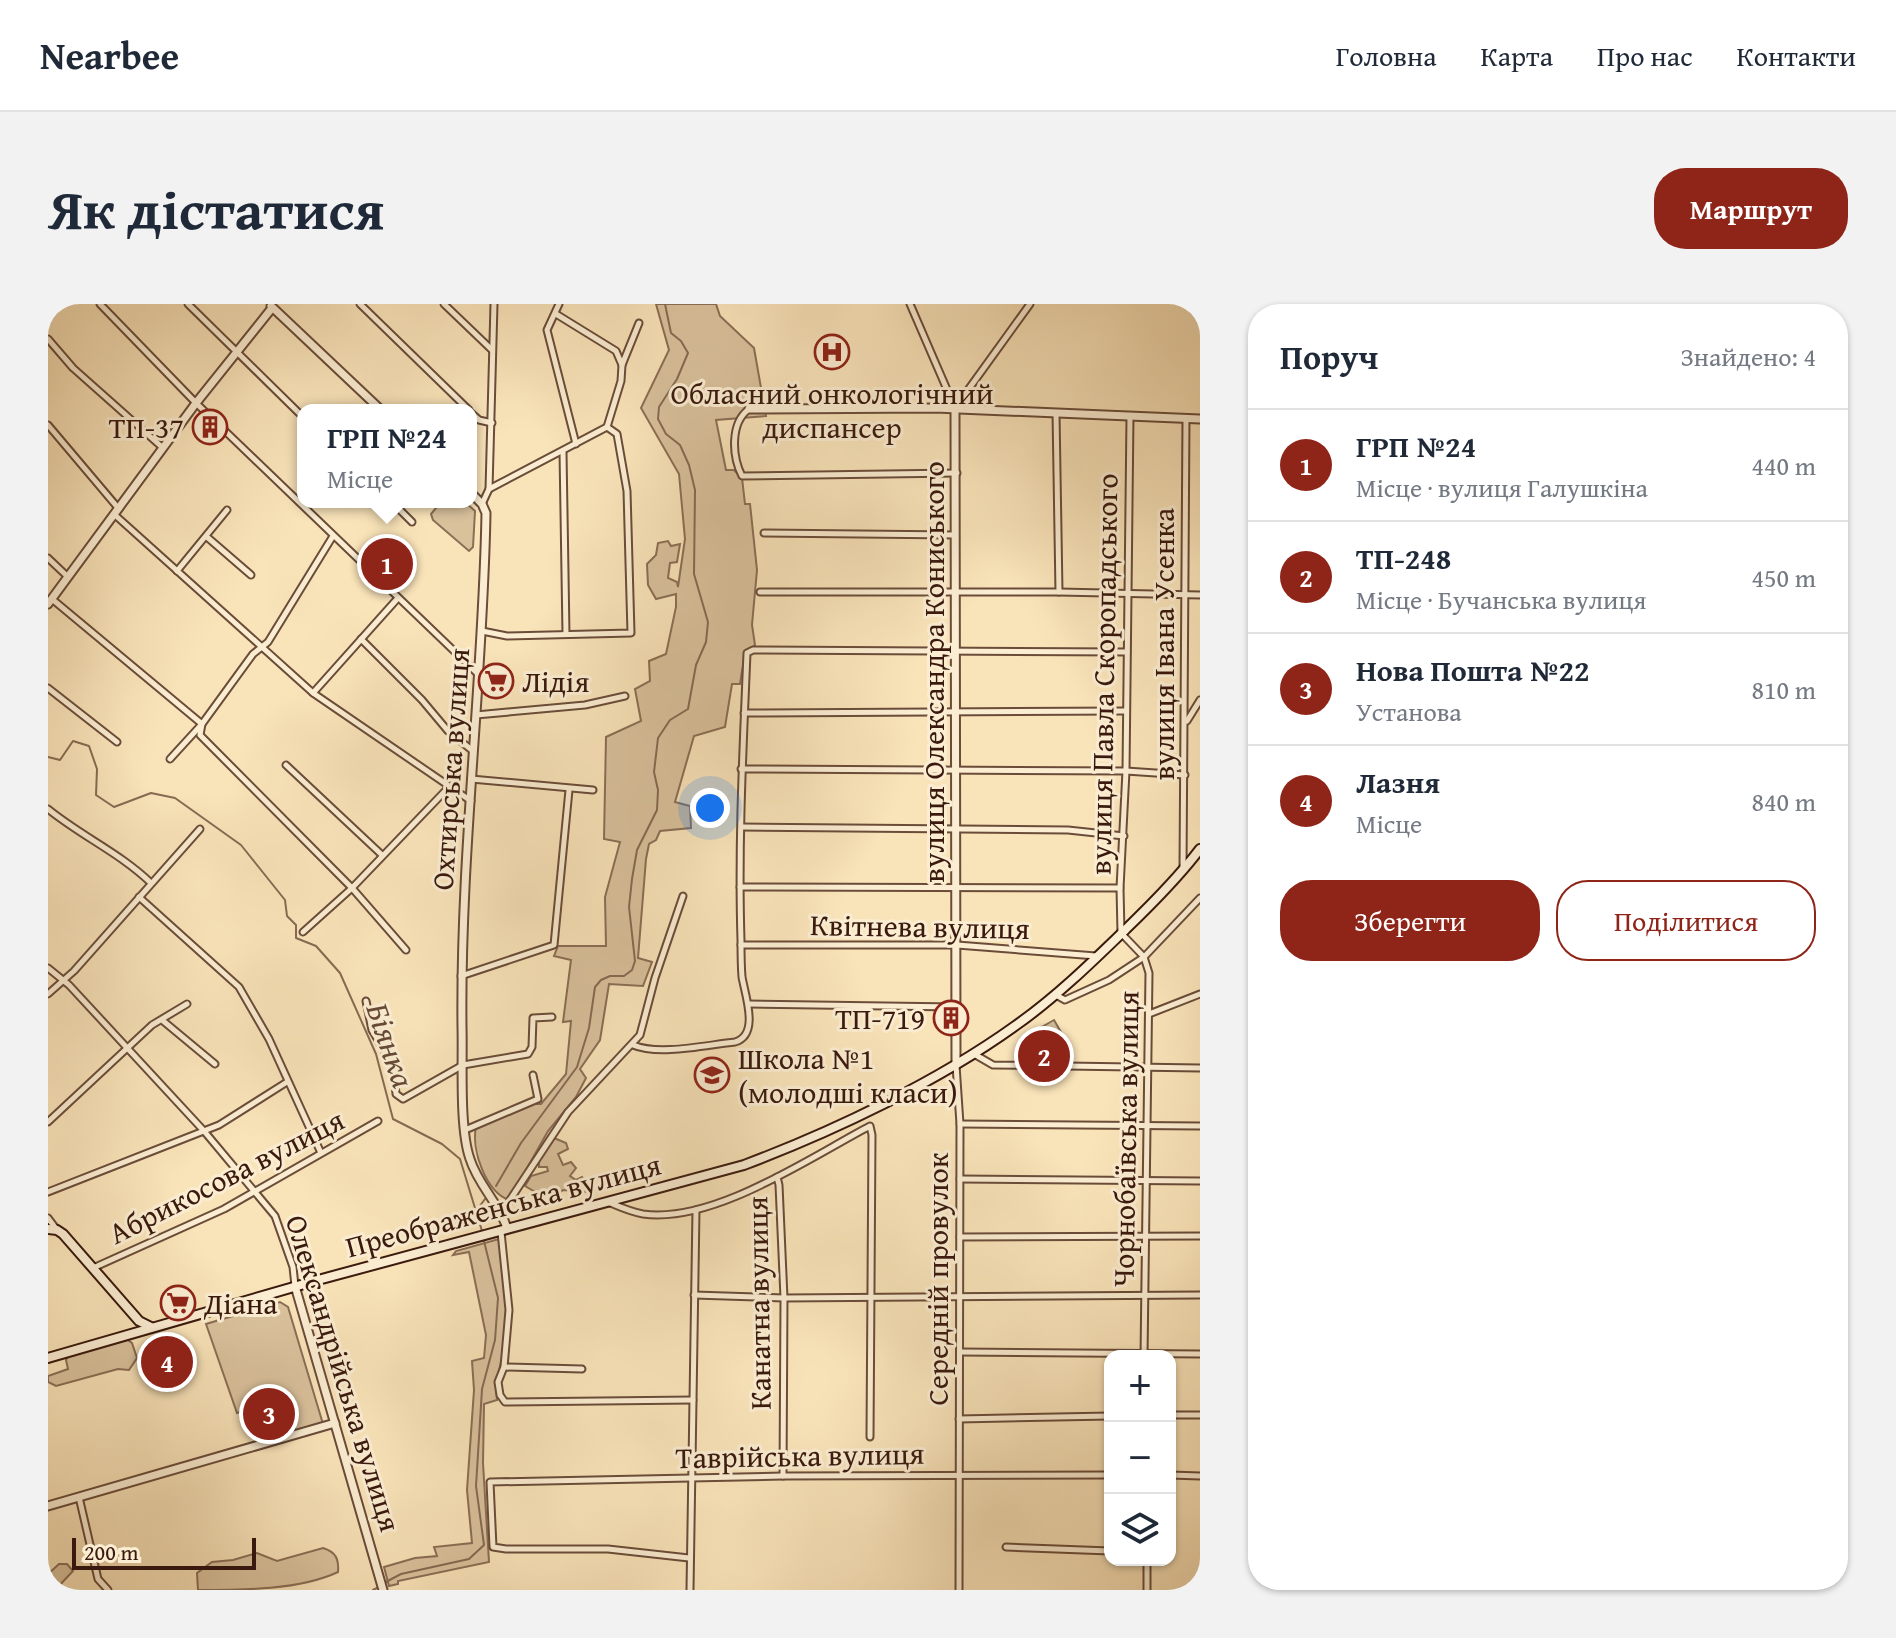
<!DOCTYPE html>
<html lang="uk">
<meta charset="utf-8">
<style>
body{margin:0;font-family:"Gentium Book Plus",serif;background:#f2f2f3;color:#1f2937}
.controls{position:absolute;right:24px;bottom:24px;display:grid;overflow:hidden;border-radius:16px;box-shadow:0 2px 6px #0004}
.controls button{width:72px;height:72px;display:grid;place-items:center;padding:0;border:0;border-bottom:2px solid #e0e1e3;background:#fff;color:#1f2937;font:40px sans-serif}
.scale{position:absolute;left:24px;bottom:20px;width:184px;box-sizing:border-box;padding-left:8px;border:4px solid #3a1a0e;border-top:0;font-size:22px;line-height:28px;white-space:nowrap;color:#3a1a0e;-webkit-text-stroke:6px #fbedd2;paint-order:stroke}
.you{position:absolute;left:662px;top:504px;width:28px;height:28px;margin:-20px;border:6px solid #fff;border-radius:50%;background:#1a73e8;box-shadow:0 0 0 12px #1a73e833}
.badge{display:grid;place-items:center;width:52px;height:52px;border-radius:50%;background:#8f2418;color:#fff;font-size:26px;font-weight:700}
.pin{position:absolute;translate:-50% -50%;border:4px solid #fff;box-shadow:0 2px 8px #0006}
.popup{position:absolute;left:249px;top:100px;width:180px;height:104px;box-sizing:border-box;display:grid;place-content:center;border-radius:16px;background:#fff;filter:drop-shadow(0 2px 6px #0005);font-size:26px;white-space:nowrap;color:#747a83}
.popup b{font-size:30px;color:#1f2937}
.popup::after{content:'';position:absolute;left:50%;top:100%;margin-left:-16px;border:16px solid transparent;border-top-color:#fff}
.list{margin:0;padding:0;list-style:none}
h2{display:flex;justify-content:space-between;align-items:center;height:104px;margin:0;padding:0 32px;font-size:34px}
h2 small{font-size:26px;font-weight:400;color:#747a83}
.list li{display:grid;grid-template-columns:52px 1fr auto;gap:24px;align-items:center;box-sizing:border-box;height:112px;padding:0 32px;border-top:2px solid #e0e1e3}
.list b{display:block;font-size:30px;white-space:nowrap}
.list p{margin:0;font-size:26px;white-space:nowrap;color:#747a83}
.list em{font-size:26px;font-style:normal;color:#747a83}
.actions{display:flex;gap:16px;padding:24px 32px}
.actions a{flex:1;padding:18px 0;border:2px solid #8f2418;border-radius:32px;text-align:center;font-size:28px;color:#8f2418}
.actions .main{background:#8f2418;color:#fff}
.icon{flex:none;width:44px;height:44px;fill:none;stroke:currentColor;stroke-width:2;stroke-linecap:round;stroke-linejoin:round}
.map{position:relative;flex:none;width:1152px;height:1286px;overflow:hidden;border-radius:32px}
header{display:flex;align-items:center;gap:48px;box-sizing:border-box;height:112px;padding:0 40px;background:#fff;border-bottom:2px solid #e0e1e3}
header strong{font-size:38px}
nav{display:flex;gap:44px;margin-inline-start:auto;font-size:28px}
.intro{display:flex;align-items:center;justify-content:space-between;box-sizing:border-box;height:192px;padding:0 48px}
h1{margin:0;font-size:56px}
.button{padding:20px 36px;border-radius:32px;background:#8f2418;color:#fff;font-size:28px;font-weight:700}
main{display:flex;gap:48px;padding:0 48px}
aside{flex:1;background:#fff;border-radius:32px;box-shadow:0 2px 6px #0004}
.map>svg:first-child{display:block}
</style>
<header>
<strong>Nearbee</strong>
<nav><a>Головна</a><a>Карта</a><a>Про нас</a><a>Контакти</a></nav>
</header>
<div class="intro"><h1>Як дістатися</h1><a class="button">Маршрут</a></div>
<main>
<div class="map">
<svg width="1152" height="1286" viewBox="0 0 1152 1286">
<rect width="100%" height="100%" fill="#f9e3b9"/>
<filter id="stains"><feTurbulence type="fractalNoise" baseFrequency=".0025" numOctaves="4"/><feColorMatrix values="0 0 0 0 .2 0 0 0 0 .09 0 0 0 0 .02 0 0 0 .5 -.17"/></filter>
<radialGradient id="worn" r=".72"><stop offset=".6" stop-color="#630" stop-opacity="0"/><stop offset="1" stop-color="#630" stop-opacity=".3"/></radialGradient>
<g fill="#d9c19c" stroke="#8a6e55" stroke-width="2">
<path d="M608,0H668L672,12L706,44L718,112L668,116L678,166H686L694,174L697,200H702L709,266L704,321L707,341L697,348L692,380H684L677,423L646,432L627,498L642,502L643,524L612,527L608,536L601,540L598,555L590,654L604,658L595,682L561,680L552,736L532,765L538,774L528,793L500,827L461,896C438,888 423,846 428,823L484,800H493L518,770L523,717L515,718L523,656L506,652L510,642H558L557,593L572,538L556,535L558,433L593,417L587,385L602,377L601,357L618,350L628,303V290L608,295L600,281L599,260L608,251L610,239L620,237L623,242L632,240L629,258L622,259L620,274L629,278L630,283L637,235L631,170L593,104L621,46Z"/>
<path d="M393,198H417L427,207L425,243L421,247L385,216L383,210Z"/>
<path d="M1006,716L1014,730L986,746L978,732Z"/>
<path d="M506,834L518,839L520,845L510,850L515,861L523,858L528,864L522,872L528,876L534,873L545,886L542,888L515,886L510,890L489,889L477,882L483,872L500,867L499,863H491V856Z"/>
<path d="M451,935L458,983V1035L448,1080L449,1096L436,1100L435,1159L441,1258L350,1277V1280L341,1282L336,1263L367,1254L389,1252L386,1243L424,1239L419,1186L426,1086L424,1057L436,1054L438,1031L421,948L405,951L408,947Z"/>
<path d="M232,998L240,1003L275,1120L248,1128L238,1094L189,1109L158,1020Z"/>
<path d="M78,1035L84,1039L89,1054L81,1066L70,1065L8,1082L0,1078V1072L20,1065L18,1056L20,1052Z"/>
<path d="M275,1244C288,1248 291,1255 290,1268C252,1286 195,1286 150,1286L149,1269L164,1258L185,1256L209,1249L229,1257Z"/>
<path d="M11,1260H19L25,1267L9,1284L11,1286H0V1270Z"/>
</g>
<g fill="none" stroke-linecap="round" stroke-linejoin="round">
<g stroke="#866a52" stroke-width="2">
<path d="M0,453L12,456L25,437L41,442L49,465L48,491L66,503L103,489L127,494L193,541L237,596L239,612L248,621V634L268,642L292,669L328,750L345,815L394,840L412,855L434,927"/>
<path d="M448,882L473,839L529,763L541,724L547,683L553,676L562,672H576L584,666L587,657L581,603L584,575L589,546L609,506L610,486L606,468L610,434L622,416L640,405L648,361L658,338L660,318L646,270L647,186L641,161L632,141L618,130L610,115L611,103L629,75L640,49L633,37L623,29L617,0"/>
<path d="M428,907L437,895"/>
<path d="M336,1279L353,1270L421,1255L436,1241L428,1182L434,1085L447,1036L450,994L435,933"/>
<path d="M325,1286L331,1283"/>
</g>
<g stroke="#6a4c39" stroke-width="9">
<g id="minor">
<path d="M52,0L148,99L431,371"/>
<path d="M140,0L255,113"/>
<path d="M312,0L421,106"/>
<path d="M396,0L444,46"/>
<path d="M511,0L499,26L528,140"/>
<path d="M862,0L907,104L982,0"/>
<path d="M0,7L7,0"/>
<path d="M508,10L568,47L574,61"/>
<path d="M0,35L25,64L115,144"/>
<path d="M701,105C682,119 684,152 694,172L909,169"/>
<path d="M423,109L431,116L444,119"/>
<path d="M1008,109L1011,288"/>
<path d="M1082,112L1078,467L1072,584L1073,629L1096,653L1101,669L1096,1052"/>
<path d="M0,121L71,205"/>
<path d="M515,148L518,330"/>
<path d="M441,185L559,123"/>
<path d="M344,198L364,218"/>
<path d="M434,200L441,185L446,0"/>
<path d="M67,211L265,389L423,497"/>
<path d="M716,229L907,231"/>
<path d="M159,233L203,271"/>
<path d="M0,254L20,273"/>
<path d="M129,267L179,206"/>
<path d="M712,288H1011L1152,291"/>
<path d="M4,295L154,420L152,431L304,584L358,646"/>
<path d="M434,327L459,332L583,329L579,187L569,130L559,123L573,77L574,61L591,19"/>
<path d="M313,335L374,396L400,427L425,447"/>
<path d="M0,384L69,438"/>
<path d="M265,389L350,294"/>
<path d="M696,409L1077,407"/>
<path d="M428,411L537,401L577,392"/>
<path d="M1139,417L1152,396"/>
<path d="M122,455L154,420L205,350L220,338L285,232"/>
<path d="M238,461L334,551"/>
<path d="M693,465L1078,467L1137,471"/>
<path d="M423,475L545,486"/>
<path d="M0,505C33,532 72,549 103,579"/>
<path d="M694,523L1020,526L1076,532"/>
<path d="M1135,565L1138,114"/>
<path d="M692,583L1072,584"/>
<path d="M91,593L191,683L221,735L273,849"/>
<path d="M255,628L304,584L400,484"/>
<path d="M693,641H909L1048,652"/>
<path d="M0,664L21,681L156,827L227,912L245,963L247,982"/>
<path d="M413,672L506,641L521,486"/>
<path d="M0,690L26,667L152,525"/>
<path d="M1008,691L1017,696L1061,676L1096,653L1152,594"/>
<path d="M318,697L324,726L340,753L346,769L348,790L355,795L415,761L480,750L484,743L485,714L504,713"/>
<path d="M701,700L908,703"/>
<path d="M1101,710L1152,690"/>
<path d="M114,716L167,760"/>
<path d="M585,741C611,752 658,741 687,738C712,731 697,691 694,673C693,661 693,648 693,636C690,540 695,445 699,349L705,346L1079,348"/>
<path d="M926,750L945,761L1152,764"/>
<path d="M908,761L912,820L911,1286"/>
<path d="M0,818L104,721L139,700"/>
<path d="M912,820L1152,822"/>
<path d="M417,826L490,795L485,771"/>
<path d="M729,873L731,881L736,994L735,1172"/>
<path d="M912,875L1152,877"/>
<path d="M0,888L171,821L239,778"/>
<path d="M560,898C572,903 583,908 595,910C665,920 761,854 822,822L824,831L822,1133"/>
<path d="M454,908L520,808L592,731L607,674L635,592"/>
<path d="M0,914L9,926"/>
<path d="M453,928L461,1006L456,1063L450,1078L452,1091L457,1098L645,1096"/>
<path d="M912,933L1152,932"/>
<path d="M45,964L176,905L330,817"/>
<path d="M646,991L736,994L1152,991"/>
<path d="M912,1048L1152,1050"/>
<path d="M456,1063L534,1065"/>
<path d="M1122,1111H1152"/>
<path d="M911,1115L1062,1112"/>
<path d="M1122,1171L1152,1172"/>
<path d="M31,1193L50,1275L60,1286"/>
<path d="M958,1243L1062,1247"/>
<path d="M641,1254L560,1245H458L445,1243L442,1178L735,1172L1062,1171"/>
<path d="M1099,1256V1286"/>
<path d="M642,1286L648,906"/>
</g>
</g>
<g stroke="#6a4c39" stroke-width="11">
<g id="tertiary">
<path d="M223,2L333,106"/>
<path d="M907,104L908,760"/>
<path d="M701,105L887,104L1152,115"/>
<path d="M423,189L434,200L438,209C435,380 412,551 414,723C415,757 411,824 422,855C430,881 451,899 459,924"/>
<path d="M0,300L148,99L224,4"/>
<path d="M247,982L335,1286"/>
<path d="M0,1202L287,1119"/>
</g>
</g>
<g stroke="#3a1a0e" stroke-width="12">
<g id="secondary">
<path d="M0,925L9,926L15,930L91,1017L103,1023"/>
<path d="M0,1054L270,976L696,861C786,827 889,778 967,722C1007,694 1043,659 1078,625C1104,600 1130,574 1152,545"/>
</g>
</g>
<use href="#minor" stroke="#fbedd2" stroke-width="5"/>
<use href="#tertiary" stroke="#fbedd2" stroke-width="7"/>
<use href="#secondary" stroke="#fbedd2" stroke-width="8"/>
</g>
<defs>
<g id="hospital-ring" transform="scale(1.8)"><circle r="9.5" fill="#fbedd2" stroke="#8f2418" stroke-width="1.5"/><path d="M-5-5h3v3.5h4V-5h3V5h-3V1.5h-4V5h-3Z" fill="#8f2418"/></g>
<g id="building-ring" transform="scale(1.8)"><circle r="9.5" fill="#fbedd2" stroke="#8f2418" stroke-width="1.5"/><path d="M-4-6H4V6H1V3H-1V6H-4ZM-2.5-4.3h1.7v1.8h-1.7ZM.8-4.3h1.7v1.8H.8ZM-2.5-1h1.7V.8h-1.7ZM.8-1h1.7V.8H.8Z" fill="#8f2418"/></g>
<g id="supermarket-ring" transform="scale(1.8)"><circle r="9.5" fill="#fbedd2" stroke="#8f2418" stroke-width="1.5"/><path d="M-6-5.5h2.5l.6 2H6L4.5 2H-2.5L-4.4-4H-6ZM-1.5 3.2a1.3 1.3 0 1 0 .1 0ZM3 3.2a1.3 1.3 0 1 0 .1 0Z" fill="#8f2418"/></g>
<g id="school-ring" transform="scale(1.8)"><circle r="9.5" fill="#fbedd2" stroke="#8f2418" stroke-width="1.5"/><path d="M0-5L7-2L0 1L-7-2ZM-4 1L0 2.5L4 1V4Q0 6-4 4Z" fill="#8f2418"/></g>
</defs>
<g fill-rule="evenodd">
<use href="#hospital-ring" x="784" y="48"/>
<use href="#building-ring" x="162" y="123"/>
<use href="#supermarket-ring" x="448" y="377"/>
<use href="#building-ring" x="903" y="714"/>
<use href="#school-ring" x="664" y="771"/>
<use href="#supermarket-ring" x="130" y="999"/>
</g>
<g text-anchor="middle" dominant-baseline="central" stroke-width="6" stroke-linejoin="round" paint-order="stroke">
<g font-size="30" fill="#3a1a0e" stroke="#fbedd2" text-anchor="start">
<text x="784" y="89" text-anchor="middle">Обласний онкологічний<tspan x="784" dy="34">диспансер</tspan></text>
<text x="136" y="123" text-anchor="end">ТП-37</text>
<text x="474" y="377">Лідія</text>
<text x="877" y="714" text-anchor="end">ТП-719</text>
<text x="690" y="754">Школа №1<tspan x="690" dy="34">(молодші класи)</tspan></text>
<text x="156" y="999">Діана</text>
</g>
<g font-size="30" fill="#3a1a0e" stroke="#fbedd2">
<text transform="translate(1115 340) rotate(-90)">вулиця Івана Усенка</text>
<text transform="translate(885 368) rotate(-90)">вулиця Олександра Кониського</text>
<text transform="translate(1055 370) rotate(-89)">вулиця Павла Скоропадського</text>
<text transform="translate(402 465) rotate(-86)">Охтирська вулиця</text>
<text transform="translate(872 622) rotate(1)">Квітнева вулиця</text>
<text transform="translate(1077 835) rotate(-89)">Чорнобаївська вулиця</text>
<text transform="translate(178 872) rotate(-27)">Абрикосова вулиця</text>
<text transform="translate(455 901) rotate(-15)">Преображенська вулиця</text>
<text transform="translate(889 975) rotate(-90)">Середній провулок</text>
<text transform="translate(710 999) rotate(-91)">Канатна вулиця</text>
<text transform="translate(296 1069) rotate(73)">Олександрійська вулиця</text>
<text transform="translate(752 1151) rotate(-1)">Таврійська вулиця</text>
</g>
<g font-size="32" font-style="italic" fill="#664936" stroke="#fbedd2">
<text transform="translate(343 741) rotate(71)">Біянка</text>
</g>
</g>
<rect width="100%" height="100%" filter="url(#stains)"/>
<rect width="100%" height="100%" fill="url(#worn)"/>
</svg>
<div class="controls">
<button>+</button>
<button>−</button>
<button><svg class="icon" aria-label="layers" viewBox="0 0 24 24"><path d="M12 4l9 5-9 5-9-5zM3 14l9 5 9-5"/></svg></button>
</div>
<div class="scale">200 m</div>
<div class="you"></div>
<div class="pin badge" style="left:339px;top:260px">1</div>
<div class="popup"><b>ГРП №24</b>Місце</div>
<div class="pin badge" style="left:996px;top:752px">2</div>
<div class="pin badge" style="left:221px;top:1110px">3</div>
<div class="pin badge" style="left:119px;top:1058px">4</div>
</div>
<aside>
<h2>Поруч<small>Знайдено: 4</small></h2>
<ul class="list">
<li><span class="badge">1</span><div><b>ГРП №24</b><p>Місце · вулиця Галушкіна</p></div><em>440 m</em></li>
<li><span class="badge">2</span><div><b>ТП-248</b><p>Місце · Бучанська вулиця</p></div><em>450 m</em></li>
<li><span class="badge">3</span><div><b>Нова Пошта №22</b><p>Установа</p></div><em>810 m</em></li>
<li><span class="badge">4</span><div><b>Лазня</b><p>Місце</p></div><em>840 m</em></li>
</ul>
<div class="actions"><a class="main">Зберегти</a><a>Поділитися</a></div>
</aside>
</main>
